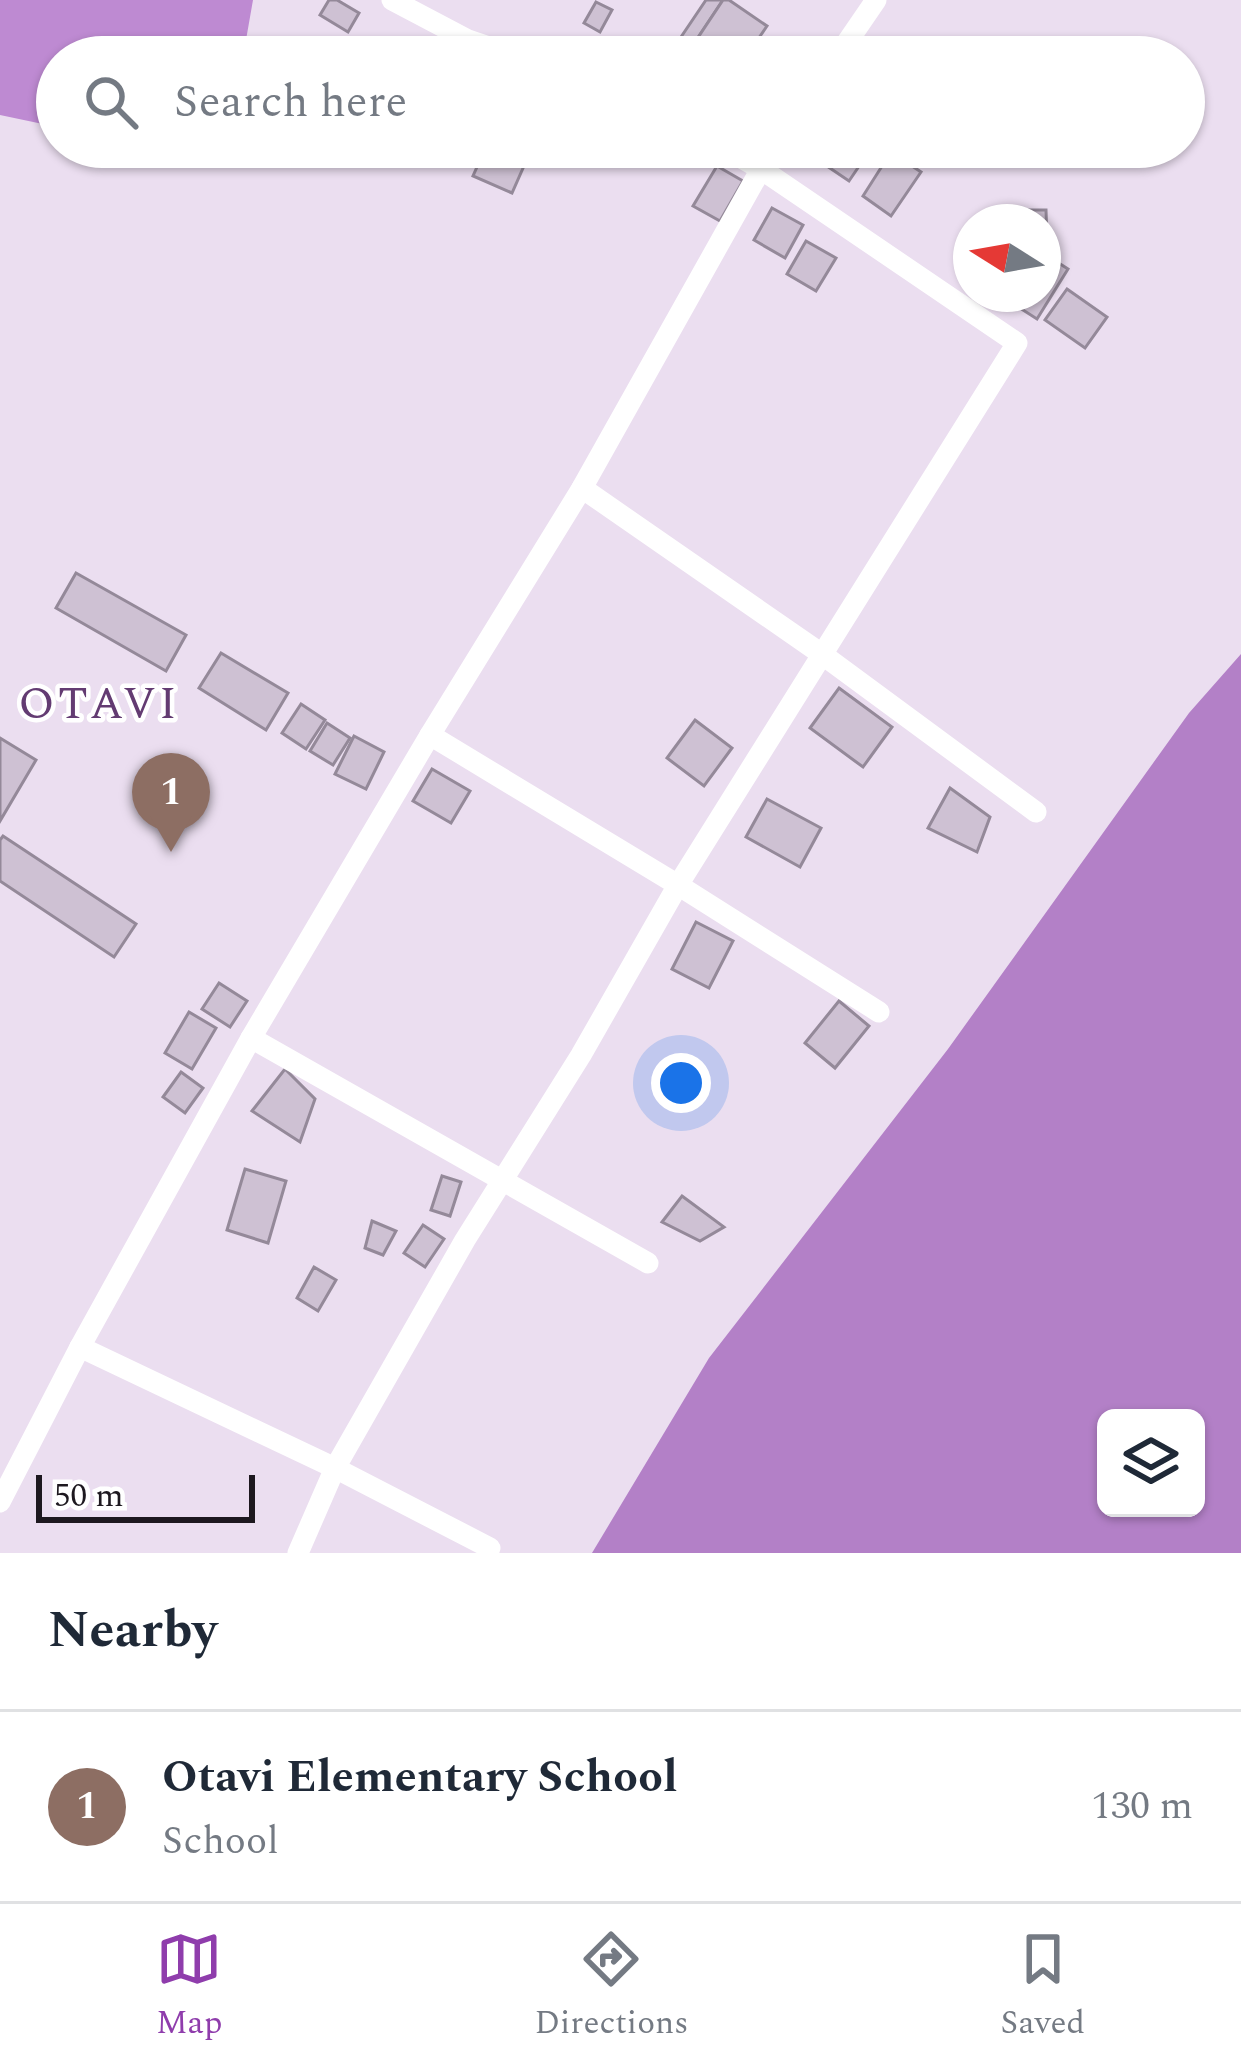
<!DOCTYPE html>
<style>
body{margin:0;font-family:Spectral,serif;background:#f2f2f3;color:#1f2937}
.controls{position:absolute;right:36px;bottom:36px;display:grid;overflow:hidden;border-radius:18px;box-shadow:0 3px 9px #0004}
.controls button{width:108px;height:108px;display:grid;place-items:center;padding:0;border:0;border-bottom:3px solid #e0e1e3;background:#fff;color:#1f2937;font:60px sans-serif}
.compass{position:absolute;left:953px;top:204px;width:108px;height:108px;border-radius:50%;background:#fff;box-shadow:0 3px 9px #0004;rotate:281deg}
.scale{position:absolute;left:36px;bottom:30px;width:219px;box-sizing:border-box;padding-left:12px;border:6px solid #1d181f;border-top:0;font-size:33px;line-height:42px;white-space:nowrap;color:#1d181f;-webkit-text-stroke:9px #fff;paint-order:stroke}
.you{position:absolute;left:681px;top:1083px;width:42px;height:42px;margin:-30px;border:9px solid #fff;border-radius:50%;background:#1a73e8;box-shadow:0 0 0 18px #1a73e833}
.badge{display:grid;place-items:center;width:78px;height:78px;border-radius:50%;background:#8f3dac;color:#fff;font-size:39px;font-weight:700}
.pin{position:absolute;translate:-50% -99px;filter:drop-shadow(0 3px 6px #0008)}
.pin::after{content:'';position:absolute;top:63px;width:42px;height:36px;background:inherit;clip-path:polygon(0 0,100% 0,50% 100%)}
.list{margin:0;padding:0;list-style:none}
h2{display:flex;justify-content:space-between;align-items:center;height:156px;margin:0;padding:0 48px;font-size:51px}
h2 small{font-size:39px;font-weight:400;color:#747a83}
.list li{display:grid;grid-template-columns:78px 1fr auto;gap:36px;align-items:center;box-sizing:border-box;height:192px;padding:0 48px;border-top:3px solid #e0e1e3}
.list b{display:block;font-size:45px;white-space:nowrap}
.list p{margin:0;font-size:39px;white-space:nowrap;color:#747a83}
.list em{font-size:39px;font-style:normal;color:#747a83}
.icon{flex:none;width:66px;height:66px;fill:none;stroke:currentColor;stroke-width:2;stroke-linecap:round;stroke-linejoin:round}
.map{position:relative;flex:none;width:1241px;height:1553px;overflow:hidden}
.search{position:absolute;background:#fff;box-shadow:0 3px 9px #0004;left:36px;right:36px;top:36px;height:132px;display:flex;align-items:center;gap:30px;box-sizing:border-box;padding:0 42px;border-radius:66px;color:#747a83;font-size:45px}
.sheet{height:348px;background:#fff}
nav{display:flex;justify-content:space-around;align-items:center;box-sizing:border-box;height:168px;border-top:3px solid #e0e1e3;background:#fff;font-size:33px;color:#747a83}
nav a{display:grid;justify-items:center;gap:6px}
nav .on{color:#8f3dac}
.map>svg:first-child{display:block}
</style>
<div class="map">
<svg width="1241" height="1553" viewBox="0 0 1241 1553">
<rect width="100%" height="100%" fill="#ebdef0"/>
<path fill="#be8ad2" d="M0,0H253L243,57H57V127L0,115Z"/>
<path fill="#b380c7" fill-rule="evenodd" d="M1241,654V1553H592L709,1358L948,1049L1189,713ZM1106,1418H1196V1508H1106Z"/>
<g fill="#cec1d3" stroke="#948999" stroke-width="3">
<path d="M329,0H337L359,13L348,32L320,15Z"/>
<path d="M706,0H723L693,45L681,37Z"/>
<path d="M723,0H729L767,26L746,57H710L693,45Z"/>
<path d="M596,2L612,10L600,32L584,23Z"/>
<path d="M486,147H525L531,150L512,193L473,176Z"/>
<path d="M831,147H872L849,181L821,162Z"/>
<path d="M891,152L921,172L891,216L863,196Z"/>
<path d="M717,166L743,181L720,221L693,206Z"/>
<path d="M772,208L803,225L785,258L754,240Z"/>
<path d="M1020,210H1046L1047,241H1043V222H1021Z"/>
<path d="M806,241L836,258L816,291L787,274Z"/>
<path d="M1043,253L1068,269L1037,319L1012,303L1017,294H1043Z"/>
<path d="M1067,289L1107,317L1085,348L1045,320Z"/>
<path d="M76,573L186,635L166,671L56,608Z"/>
<path d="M221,653L288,693L266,730L199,688Z"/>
<path d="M839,688L892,727L863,767L810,728Z"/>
<path d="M301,704L325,720L306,749L282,733Z"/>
<path d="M695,720L732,748L704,786L667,758Z"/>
<path d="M327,723L350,738L333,765L310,751Z"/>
<path d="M354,736L384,752L366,789L335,774Z"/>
<path d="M0,738L36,760L0,821Z"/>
<path d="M432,769L470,791L451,823L413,801Z"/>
<path d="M950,788L990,817L977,852L928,828Z"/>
<path d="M767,799L821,828L800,867L746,837Z"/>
<path d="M3,836L136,924L114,957L0,881V840Z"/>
<path d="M696,922L733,941L709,988L672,969Z"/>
<path d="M219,983L247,1001L230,1027L202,1009Z"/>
<path d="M839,1001L869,1026L835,1068L805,1043Z"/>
<path d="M189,1012L216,1028L192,1069L165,1053Z"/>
<path d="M285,1069L315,1099L300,1142L252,1111Z"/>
<path d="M181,1072L203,1088L185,1113L163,1097Z"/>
<path d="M245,1169L286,1181L268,1243L227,1230Z"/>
<path d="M442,1176L461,1182L450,1216L431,1210Z"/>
<path d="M682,1196L724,1227L700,1241L662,1222Z"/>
<path d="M372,1221L396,1231L383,1255L365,1248Z"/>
<path d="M423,1225L444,1239L425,1267L404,1253Z"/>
<path d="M314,1267L336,1280L318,1311L297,1298Z"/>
</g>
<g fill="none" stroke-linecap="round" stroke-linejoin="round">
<g stroke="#fff" stroke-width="21">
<path d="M392,0L468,40L519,57"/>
<path d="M837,57L876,0"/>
<path d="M582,488L823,655L1036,812"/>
<path d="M430,735L678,885L879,1012"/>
<path d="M251,1038L648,1263"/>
<path d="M80,1347L335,1468L490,1548"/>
<path d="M0,1502L80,1347L251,1038L430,735L582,488L761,169L776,147"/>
<path d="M298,1553L335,1468L465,1240L581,1055L678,885L1017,343L761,169L722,147"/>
</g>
</g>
<g text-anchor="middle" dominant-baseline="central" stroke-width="9" stroke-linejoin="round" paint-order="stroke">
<g font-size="45" letter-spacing="3" fill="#633b72" stroke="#fff">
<text x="99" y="704">OTAVI</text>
</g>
</g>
</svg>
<div class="controls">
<button><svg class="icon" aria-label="layers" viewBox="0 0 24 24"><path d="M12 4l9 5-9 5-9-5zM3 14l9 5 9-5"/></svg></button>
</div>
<svg class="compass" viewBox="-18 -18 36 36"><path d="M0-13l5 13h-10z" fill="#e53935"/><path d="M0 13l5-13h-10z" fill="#747a83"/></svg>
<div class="scale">50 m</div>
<div class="you"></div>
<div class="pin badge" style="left:171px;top:852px;background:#8d6e63">1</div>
<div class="search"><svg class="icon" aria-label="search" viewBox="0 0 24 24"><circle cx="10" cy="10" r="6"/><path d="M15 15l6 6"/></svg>Search here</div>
</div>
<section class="sheet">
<h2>Nearby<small></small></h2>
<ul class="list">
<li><span class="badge" style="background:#8d6e63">1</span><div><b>Otavi Elementary School</b><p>School</p></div><em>130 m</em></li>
</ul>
</section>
<nav>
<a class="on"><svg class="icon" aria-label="map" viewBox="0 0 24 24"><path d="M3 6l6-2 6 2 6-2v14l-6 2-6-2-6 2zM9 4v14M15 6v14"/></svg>Map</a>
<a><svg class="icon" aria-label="directions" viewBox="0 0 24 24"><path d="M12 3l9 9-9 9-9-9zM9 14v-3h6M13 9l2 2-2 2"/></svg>Directions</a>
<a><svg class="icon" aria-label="saved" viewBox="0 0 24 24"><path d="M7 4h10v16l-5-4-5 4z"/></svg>Saved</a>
</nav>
